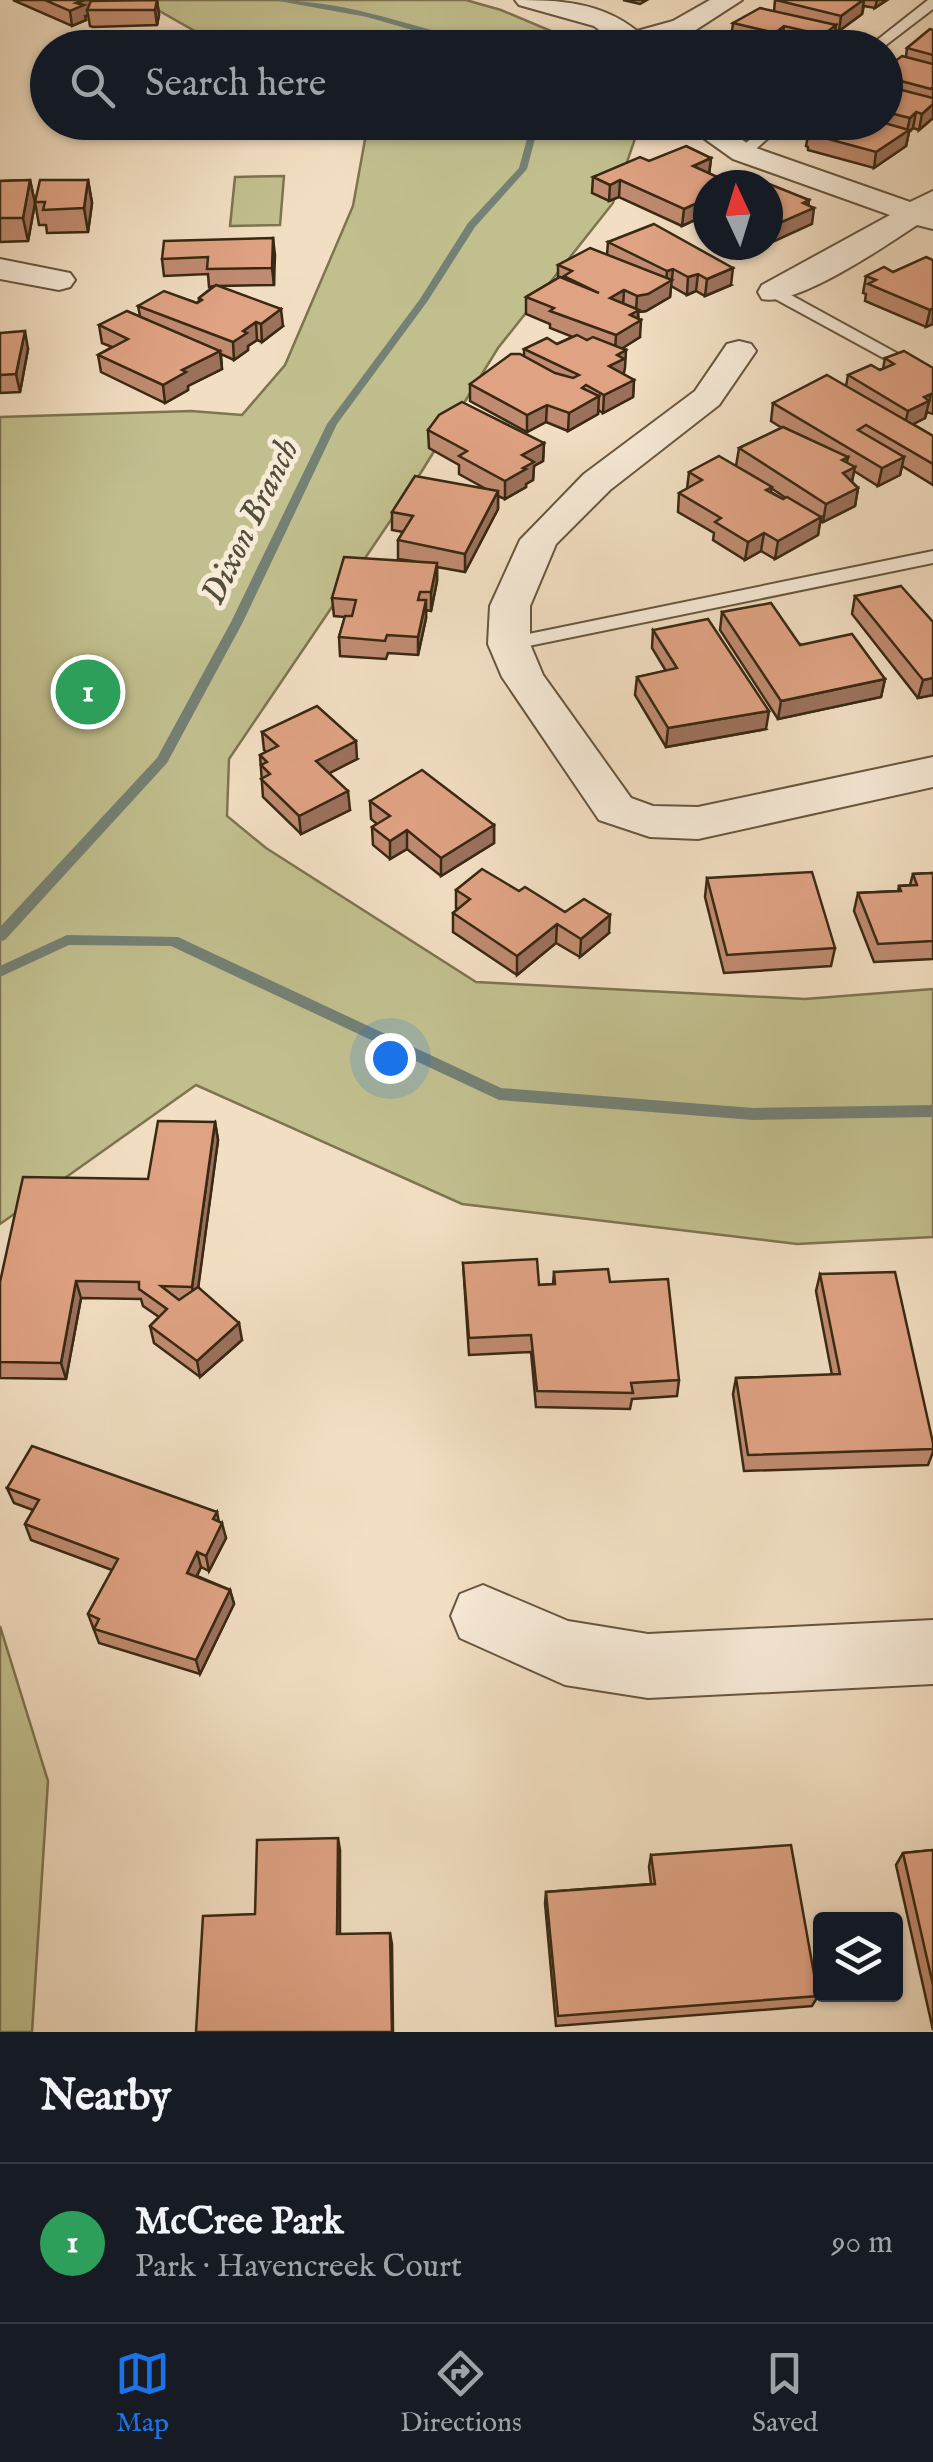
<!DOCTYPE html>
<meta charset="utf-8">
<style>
body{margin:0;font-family:"IM FELL English",serif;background:#20242c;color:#f1f3f6}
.controls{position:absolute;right:30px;bottom:30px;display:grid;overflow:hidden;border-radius:10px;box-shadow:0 2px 8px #0004}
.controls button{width:90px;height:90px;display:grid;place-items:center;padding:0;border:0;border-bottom:2px solid #363941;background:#171b24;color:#f1f3f6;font:50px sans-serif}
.compass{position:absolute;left:693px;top:170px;width:90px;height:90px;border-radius:50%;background:#171b24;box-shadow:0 2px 8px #0004;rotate:356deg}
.you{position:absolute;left:390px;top:1058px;width:35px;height:35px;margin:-25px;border:8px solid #fff;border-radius:50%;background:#1a73e8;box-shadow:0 0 0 15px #1a73e833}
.badge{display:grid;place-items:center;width:65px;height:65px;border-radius:50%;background:#1a73e8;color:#fff;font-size:32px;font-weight:700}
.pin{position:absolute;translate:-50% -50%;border:5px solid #fff;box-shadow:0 2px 10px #0006}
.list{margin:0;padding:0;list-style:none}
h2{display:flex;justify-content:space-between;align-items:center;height:130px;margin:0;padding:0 40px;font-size:42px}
h2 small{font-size:32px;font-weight:400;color:#9ea1a6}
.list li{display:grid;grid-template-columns:65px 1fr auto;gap:30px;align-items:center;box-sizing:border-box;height:160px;padding:0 40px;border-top:2px solid #363941}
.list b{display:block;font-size:38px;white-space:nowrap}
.list p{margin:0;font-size:32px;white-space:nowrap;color:#9ea1a6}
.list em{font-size:32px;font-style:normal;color:#9ea1a6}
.icon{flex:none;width:55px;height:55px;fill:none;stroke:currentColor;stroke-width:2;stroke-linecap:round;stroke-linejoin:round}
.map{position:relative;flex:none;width:933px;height:2032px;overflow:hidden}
.search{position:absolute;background:#171b24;box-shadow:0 2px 8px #0004;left:30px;right:30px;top:30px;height:110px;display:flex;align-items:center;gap:25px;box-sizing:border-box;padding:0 35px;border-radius:55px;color:#9ea1a6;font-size:38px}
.sheet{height:290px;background:#171b24}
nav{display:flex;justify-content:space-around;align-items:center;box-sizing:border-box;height:140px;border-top:2px solid #363941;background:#171b24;font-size:28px;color:#9ea1a6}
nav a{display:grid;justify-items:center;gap:5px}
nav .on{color:#1a73e8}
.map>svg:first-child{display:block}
</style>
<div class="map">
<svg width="933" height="2032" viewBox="0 0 933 2032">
<rect width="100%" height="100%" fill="#f2dec2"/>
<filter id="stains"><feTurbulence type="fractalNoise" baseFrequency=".002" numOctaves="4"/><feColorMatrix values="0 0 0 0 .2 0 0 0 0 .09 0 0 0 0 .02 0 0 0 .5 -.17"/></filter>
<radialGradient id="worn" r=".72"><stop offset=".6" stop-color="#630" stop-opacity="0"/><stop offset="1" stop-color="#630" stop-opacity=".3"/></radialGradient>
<g fill="#c2bf8e" stroke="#7e7450" stroke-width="2.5">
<path d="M140,0H466L501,10L589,47H223Z"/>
<path d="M368,123H635L638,130L613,203L498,348L399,508L229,759L227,816L266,848L476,982L805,999L933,989V1237L797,1244L462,1204L196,1085L0,1224V417L191,411L242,415L285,365L353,206Z"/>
<path d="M284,176L280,225L230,226L235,177Z"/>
<path d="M0,1626L48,1781L32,2032H0Z"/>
</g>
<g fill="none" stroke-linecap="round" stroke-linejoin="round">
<g fill="#748175" fill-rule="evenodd">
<path d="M273,0C338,0 401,22 463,39L471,48H462L457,43L367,17Z"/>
<path d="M522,122H531L536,135L527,169L475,227L427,302L337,424L243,622L167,763L5,940L0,941V927L157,758L231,622L327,424L420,299L468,223L519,168L528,135Z"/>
<path d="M67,935L178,937L501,1088L753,1108L933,1105V1117L753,1120L499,1100L171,946L69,945L0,977V966Z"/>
</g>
<g stroke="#67563e" stroke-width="4">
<g id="service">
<path d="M928,0H933V9L882,48H867Z"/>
<path d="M770,122H786L748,156H738V150Z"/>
<path d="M768,289H780L933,373V385L768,295Z"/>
<path d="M933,551V563L509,650L499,644L509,638Z"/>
</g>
</g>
<g stroke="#67563e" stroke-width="4">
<g id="minor">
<path d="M515,0C560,0 601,2 637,31L673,21L710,0H742L691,33L648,44L650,48H623L594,26L519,5Z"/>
<path d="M681,122H715L753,147L910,202L933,191V229L917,225C887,245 796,307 762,299L758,292L762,285L890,215L733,159Z"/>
<path d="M0,259L70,273L75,280L70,287L59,290L0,279Z"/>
<path d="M739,341L751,344L756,351L719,405L610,490L556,544L530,606V644L543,675L631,798L653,806L698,807L933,757V787L698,839L650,837L599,820L502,677L488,644L490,606L520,540L584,474L695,391L727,344Z"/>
<path d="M483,1585L568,1621L648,1634L933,1620V1684L648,1698L565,1685L460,1638L451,1616L460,1594Z"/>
</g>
</g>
<use href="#service" fill="#f7ead7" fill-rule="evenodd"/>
<use href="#minor" fill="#f7ead7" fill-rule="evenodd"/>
</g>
<g fill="#c08b71" stroke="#392912" stroke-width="2.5" fill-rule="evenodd">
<path d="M13,0H157L159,15L157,25L93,27L90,26L88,15L85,16L86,20L72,26Z"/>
<path d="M623,0H647L640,4Z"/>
<path d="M775,0H887L875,8L864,6L862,14L839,31L835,30L834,40L825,48H808L782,41L775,48H709L742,41L731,39L733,23L774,11Z"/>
<path d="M933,30V118L919,130L913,128L909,132L906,146L874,168L808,150V147L806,146L809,130L818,122H886V68L906,57L907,48Z"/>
<path d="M57,122H103L102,129L59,130Z"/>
<path d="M711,158L708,185V214L682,226L619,197L609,201L592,193L593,177L649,161Z"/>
<path d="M30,180L35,203L28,241L0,242V181Z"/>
<path d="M88,180L92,203L88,232L47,233L46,225H39L35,202Z"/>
<path d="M273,238L274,285L220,286L283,326L262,342L257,340L248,346V350L234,360L221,354L222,369L188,386V390L165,403L101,372L98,355L112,347L102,343L99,325L140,316L138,306L197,303L199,301V298L214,286L209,287L208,274L164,276L162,259Z"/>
<path d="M608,242L731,285L705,296L696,291L687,295L671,286L670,297L646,311L638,312L640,337L622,348L626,350L623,374L634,380L633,397L603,413L598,410V414L568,431L546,422L527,432L470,401V384L524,356V349L557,344L573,337L550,328V324L526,314V297L558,278V265L607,255Z"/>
<path d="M738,245H767L752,252Z"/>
<path d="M933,260V324L926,327L865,301L866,294L863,293L866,276L893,272Z"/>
<path d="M0,333L28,349L20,392L0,393Z"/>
<path d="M885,358L933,368V414L927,412L925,418L913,424L933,436V485L902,466L900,475L878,486L854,471L852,482L858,488L855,506L823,522L820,520L818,535L775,559L761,551L745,560L713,540L714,533L678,512L679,493L687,489L689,472L736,466L739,448L782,428L771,421L773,403L846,386L848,375L883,369ZM771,488L786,498L783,499L771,492Z"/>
<path d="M428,430L544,443L543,461L534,466L533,480L526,484V487L505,499L498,496V509L465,572L437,567V581L431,611L426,610V618L418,655L388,653L386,659L340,656L339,637L345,617L334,616L332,598L412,561L398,559V540L403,532L392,530V512L486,489L459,474V465L429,448Z"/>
<path d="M855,596L933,622V695L918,698L852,614Z"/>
<path d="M722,612L885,679L881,697L778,719L720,630Z"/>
<path d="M653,630L766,729L666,747L635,695L637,677L666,671L652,648Z"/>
<path d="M262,732L357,759L329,773L350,810L301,834L263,797L260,755L266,752L264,750Z"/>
<path d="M370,801L494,825V843L441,876L407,849L390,859L373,845L372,827L377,824L371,819Z"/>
<path d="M933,873V959L874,962L854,911L858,893L898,891L899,886L910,885L913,874Z"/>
<path d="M707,878L835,948L831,966L724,973L705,897Z"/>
<path d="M456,890L519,891L609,933L580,957L556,943L517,975L453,932V913L458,909L456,908Z"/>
<path d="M215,1122L218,1140L198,1287L242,1340L200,1377L154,1343L150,1326L159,1317L143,1306L141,1299L81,1298L66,1379L0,1378V1282L148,1179Z"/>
<path d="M463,1263L539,1285L553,1284L554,1272L610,1282L679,1380L677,1396L632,1399L630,1409L536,1407L531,1352L469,1355Z"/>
<path d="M820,1274L933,1443V1452L928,1465L744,1471L733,1394L736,1378L832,1375L816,1291Z"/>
<path d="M7,1488L219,1522L226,1538L209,1571L201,1567L197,1576L230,1590L234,1604L200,1674L99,1643L88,1614L112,1570L31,1540L25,1524L33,1510L14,1503Z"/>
<path d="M933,1850V2030L896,1865L903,1853Z"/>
<path d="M651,1855L818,1996L812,2006L556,2026L545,1903L546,1892L651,1884L649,1867Z"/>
</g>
<g fill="#9c715c" stroke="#392912" stroke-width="2.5">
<path d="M84,0H110L111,6L87,10L88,15L85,16L86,20L72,26L70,11L76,3Z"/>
<path d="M157,0L159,15L157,25L155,10Z"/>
<path d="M863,0H864L862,14L839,31L841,16Z"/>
<path d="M877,0H887L875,8Z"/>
<path d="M836,25L834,40L825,48H822L823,35Z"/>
<path d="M784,26L782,41L775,48H770L774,44L775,33Z"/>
<path d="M933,104V118L919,130L922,114Z"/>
<path d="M916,112L913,128L909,132L906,146L874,168L876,152L907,131L910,118Z"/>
<path d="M711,158L709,174L693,166Z"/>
<path d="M30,180L35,203L28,241L23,218Z"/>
<path d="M88,180L92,203L88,232L84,208Z"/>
<path d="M620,180L619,197L609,201L610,185Z"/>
<path d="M708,198V214L682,226L684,209Z"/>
<path d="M809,200L808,210L814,208L812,224L768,244V228L803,203Z"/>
<path d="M273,238L275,255L274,285L272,268Z"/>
<path d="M753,245H767L752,252Z"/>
<path d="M733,268L731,285L705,296L707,279Z"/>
<path d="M673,269L670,297L646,311L638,312V322L641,320L640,337L615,353L616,335L630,315L636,311L637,296L666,283L667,271Z"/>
<path d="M698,274L696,291L687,295L688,277Z"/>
<path d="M624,290L623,307L610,298Z"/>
<path d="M933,308V324L926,327L930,310Z"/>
<path d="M281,309L283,326L262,342L261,324Z"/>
<path d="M256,322L257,340L248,346V350L234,360L233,342L243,331Z"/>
<path d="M25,331L28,349L20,392L16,374Z"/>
<path d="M626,350L625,368L623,377L609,366L617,355Z"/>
<path d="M220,351L222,369L188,386V390L165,403L163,385L182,370Z"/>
<path d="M634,380L633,397L603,413L604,395Z"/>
<path d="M931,394L925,418L904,429L908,411L924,397Z"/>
<path d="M599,396L598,414L568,431L569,413Z"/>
<path d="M547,405L546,422L527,432V415Z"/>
<path d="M544,443L543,461L534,466L533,480L526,484V487L505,499V481L522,455Z"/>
<path d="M848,457L845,472L855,467L851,485L840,491L842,460Z"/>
<path d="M904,457L900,475L878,486L882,468Z"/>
<path d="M858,488L855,506L823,522L826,504Z"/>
<path d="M498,491V509L465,572V554Z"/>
<path d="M821,517L818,535L775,559L778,541Z"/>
<path d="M764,533L761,551L745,560L748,542Z"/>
<path d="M437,563V581L431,611V592Z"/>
<path d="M426,600V618L418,655V637Z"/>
<path d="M933,678V695L918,698L923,680Z"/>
<path d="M885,679L881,697L778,719L781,701Z"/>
<path d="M769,711L766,729L666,747L668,728Z"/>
<path d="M356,741L357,759L318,779L316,761Z"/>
<path d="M348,791L350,810L301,834L299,816Z"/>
<path d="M494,825V843L441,876V858Z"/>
<path d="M407,830V849L390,859V841Z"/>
<path d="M610,915L609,933L580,957L581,939Z"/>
<path d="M557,924L556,943L517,975V956Z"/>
<path d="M215,1122L218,1140L196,1304L192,1287Z"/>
<path d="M76,1281L81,1298L66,1379L61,1363Z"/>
<path d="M239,1323L242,1340L200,1377L197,1361Z"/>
<path d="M217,1512L220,1527L222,1523L226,1538L209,1571L206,1556L213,1519Z"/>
<path d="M197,1552L201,1567L191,1587L187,1573Z"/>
<path d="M230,1590L234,1604L200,1674L196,1660Z"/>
<path d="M338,1838L340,1850V1945L337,1934Z"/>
<path d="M390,1933L392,1944L393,2032H392Z"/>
</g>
<g fill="#dfa283" stroke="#392912" stroke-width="2.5">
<path d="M45,0H84L76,3L84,5L70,11Z"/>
<path d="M157,0L155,10H87L91,1Z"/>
<path d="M776,0H863L841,16Z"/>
<path d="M760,8L836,25L823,35L784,26L775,33L733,23Z"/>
<path d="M930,29L933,30V55L907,48Z"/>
<path d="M748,36L775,43L770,48H709L722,38L741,42Z"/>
<path d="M902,56L933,64V87L931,89L886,77V68Z"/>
<path d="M886,86L933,98V104L922,114L916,112L910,118L886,112Z"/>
<path d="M818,122H881L909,130L876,152L810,134L813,131L809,130Z"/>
<path d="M686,146L711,158L693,166L735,185H708V198L684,209L620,180L610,185L593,177L640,157L649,161Z"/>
<path d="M30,180L23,218H0V181Z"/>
<path d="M40,180H88L84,208L43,210L45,202H35Z"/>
<path d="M759,180L809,200L803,203L814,208L768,228V185H749Z"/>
<path d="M654,224L733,268L707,279L698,274L688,277L673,269L667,271L608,242Z"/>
<path d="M273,238L272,268L207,269L208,257L162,259L164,241Z"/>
<path d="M590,248L672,280L648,294L637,296L624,290L610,298L639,310L630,315L641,320L616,335L550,311L554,308L526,297L560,277L599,293L564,276L572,271L558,265Z"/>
<path d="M926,257L933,260V308L930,310L868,284L876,280L866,276L884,267L893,272Z"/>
<path d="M216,285L281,309L261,324L256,322L243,331L247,333L233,342L138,306L164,291L197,303L202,300L199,298Z"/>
<path d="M127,311L220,351L182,370L186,372L163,385L98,355L128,339L99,325Z"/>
<path d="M25,331L16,374L0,375V333Z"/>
<path d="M577,335L587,340L593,337L626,350L617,355L624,359L609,366L634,380L604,395L586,385L582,388L599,396L569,413L547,405L527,415L470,384L511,354H520L555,373L573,378L579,375L524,349L547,338L557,344Z"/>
<path d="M904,351L933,368V395L931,394L924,397L929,401L908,411L848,375L871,365L880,370L894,364L885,358Z"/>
<path d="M827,375L933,436V464L866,425L858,430L904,457L882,468L773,403Z"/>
<path d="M462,402L544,443L522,455L534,462L523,468L526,469L505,481L459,456L467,451L428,430L439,415Z"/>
<path d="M783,427L848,457L842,460L855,467L843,473L858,488L826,504L739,448Z"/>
<path d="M719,456L772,487L766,490L783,499L787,497L821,517L778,541L764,533L748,542L715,522L721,518L679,493L702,480L689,472Z"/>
<path d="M415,476L498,491L465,554L398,540L413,516L392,512Z"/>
<path d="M344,557L437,563L431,592H420L418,600H426L418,637L387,635L385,641L339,637L345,616H352L356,600L332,598Z"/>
<path d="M901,586L933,622V678L923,680L855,596Z"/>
<path d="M771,603L800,645L852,634L885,679L781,701L722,612Z"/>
<path d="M708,619L769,711L668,728L637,677L677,668L653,630Z"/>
<path d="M317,706L356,741L316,761L348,791L299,816L261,779L270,774L261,765L267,762L260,755L278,746L262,732Z"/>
<path d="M422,770L494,825L441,858L407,830L390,841L372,827L390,816L370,801Z"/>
<path d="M482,869L519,891L525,887L565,912L584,899L610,915L581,939L557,924L517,956L453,913L470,899L456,890Z"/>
<path d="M812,872L835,948L727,955L707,878Z"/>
<path d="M933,873V941L878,944L858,893L901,891L899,886L917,885L913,874Z"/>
<path d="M158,1121L215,1122L192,1287L161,1286L179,1300L198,1287L239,1323L197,1361L150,1326L167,1309L139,1289V1282L76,1281L61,1363L0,1362V1282L23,1177L148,1179Z"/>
<path d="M537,1259L539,1285L555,1284L554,1272L608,1269L610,1282L668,1279L679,1380L631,1383L633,1393L537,1391L531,1335L469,1338L463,1263Z"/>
<path d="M895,1272L933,1443V1449L748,1455L736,1378L840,1374L820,1274Z"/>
<path d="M32,1446L217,1512L213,1519L222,1523L206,1556L197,1552L187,1573L230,1590L196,1660L94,1629L99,1619L88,1614L118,1559L25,1524L39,1500L7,1488Z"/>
<path d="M338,1838L337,1934L390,1933L392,2032H196L203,1916L255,1914L257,1840Z"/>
<path d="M791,1845L818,1996L558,2016L546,1892L655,1884L651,1855Z"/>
<path d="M933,1850V1985L903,1853Z"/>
</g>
<g text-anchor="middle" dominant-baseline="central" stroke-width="10" stroke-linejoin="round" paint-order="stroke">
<g font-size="35" font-style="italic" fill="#524e3b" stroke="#f7ead7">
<text transform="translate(251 522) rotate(-64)">Dixon Branch</text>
</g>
</g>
<rect width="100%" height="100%" filter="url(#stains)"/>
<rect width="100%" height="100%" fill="url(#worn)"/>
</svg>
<div class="controls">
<button><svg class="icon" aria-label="layers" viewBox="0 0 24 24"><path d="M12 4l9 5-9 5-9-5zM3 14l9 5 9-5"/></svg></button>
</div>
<svg class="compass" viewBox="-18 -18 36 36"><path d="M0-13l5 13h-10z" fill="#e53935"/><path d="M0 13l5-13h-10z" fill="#9ea1a6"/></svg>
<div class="you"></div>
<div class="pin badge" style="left:88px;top:692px;background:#2e9e5b">1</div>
<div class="search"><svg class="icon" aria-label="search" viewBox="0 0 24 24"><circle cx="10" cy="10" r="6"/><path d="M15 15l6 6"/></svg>Search here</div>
</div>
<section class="sheet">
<h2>Nearby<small></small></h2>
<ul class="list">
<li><span class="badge" style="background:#2e9e5b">1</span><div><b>McCree Park</b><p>Park · Havencreek Court</p></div><em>90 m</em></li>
</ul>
</section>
<nav>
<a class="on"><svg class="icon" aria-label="map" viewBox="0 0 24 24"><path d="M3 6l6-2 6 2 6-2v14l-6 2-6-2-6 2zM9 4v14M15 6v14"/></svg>Map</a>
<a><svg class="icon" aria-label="directions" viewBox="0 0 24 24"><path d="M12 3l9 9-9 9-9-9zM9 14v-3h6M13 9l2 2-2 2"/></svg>Directions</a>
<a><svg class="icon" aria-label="saved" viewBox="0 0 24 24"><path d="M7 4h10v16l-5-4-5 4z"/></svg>Saved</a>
</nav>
